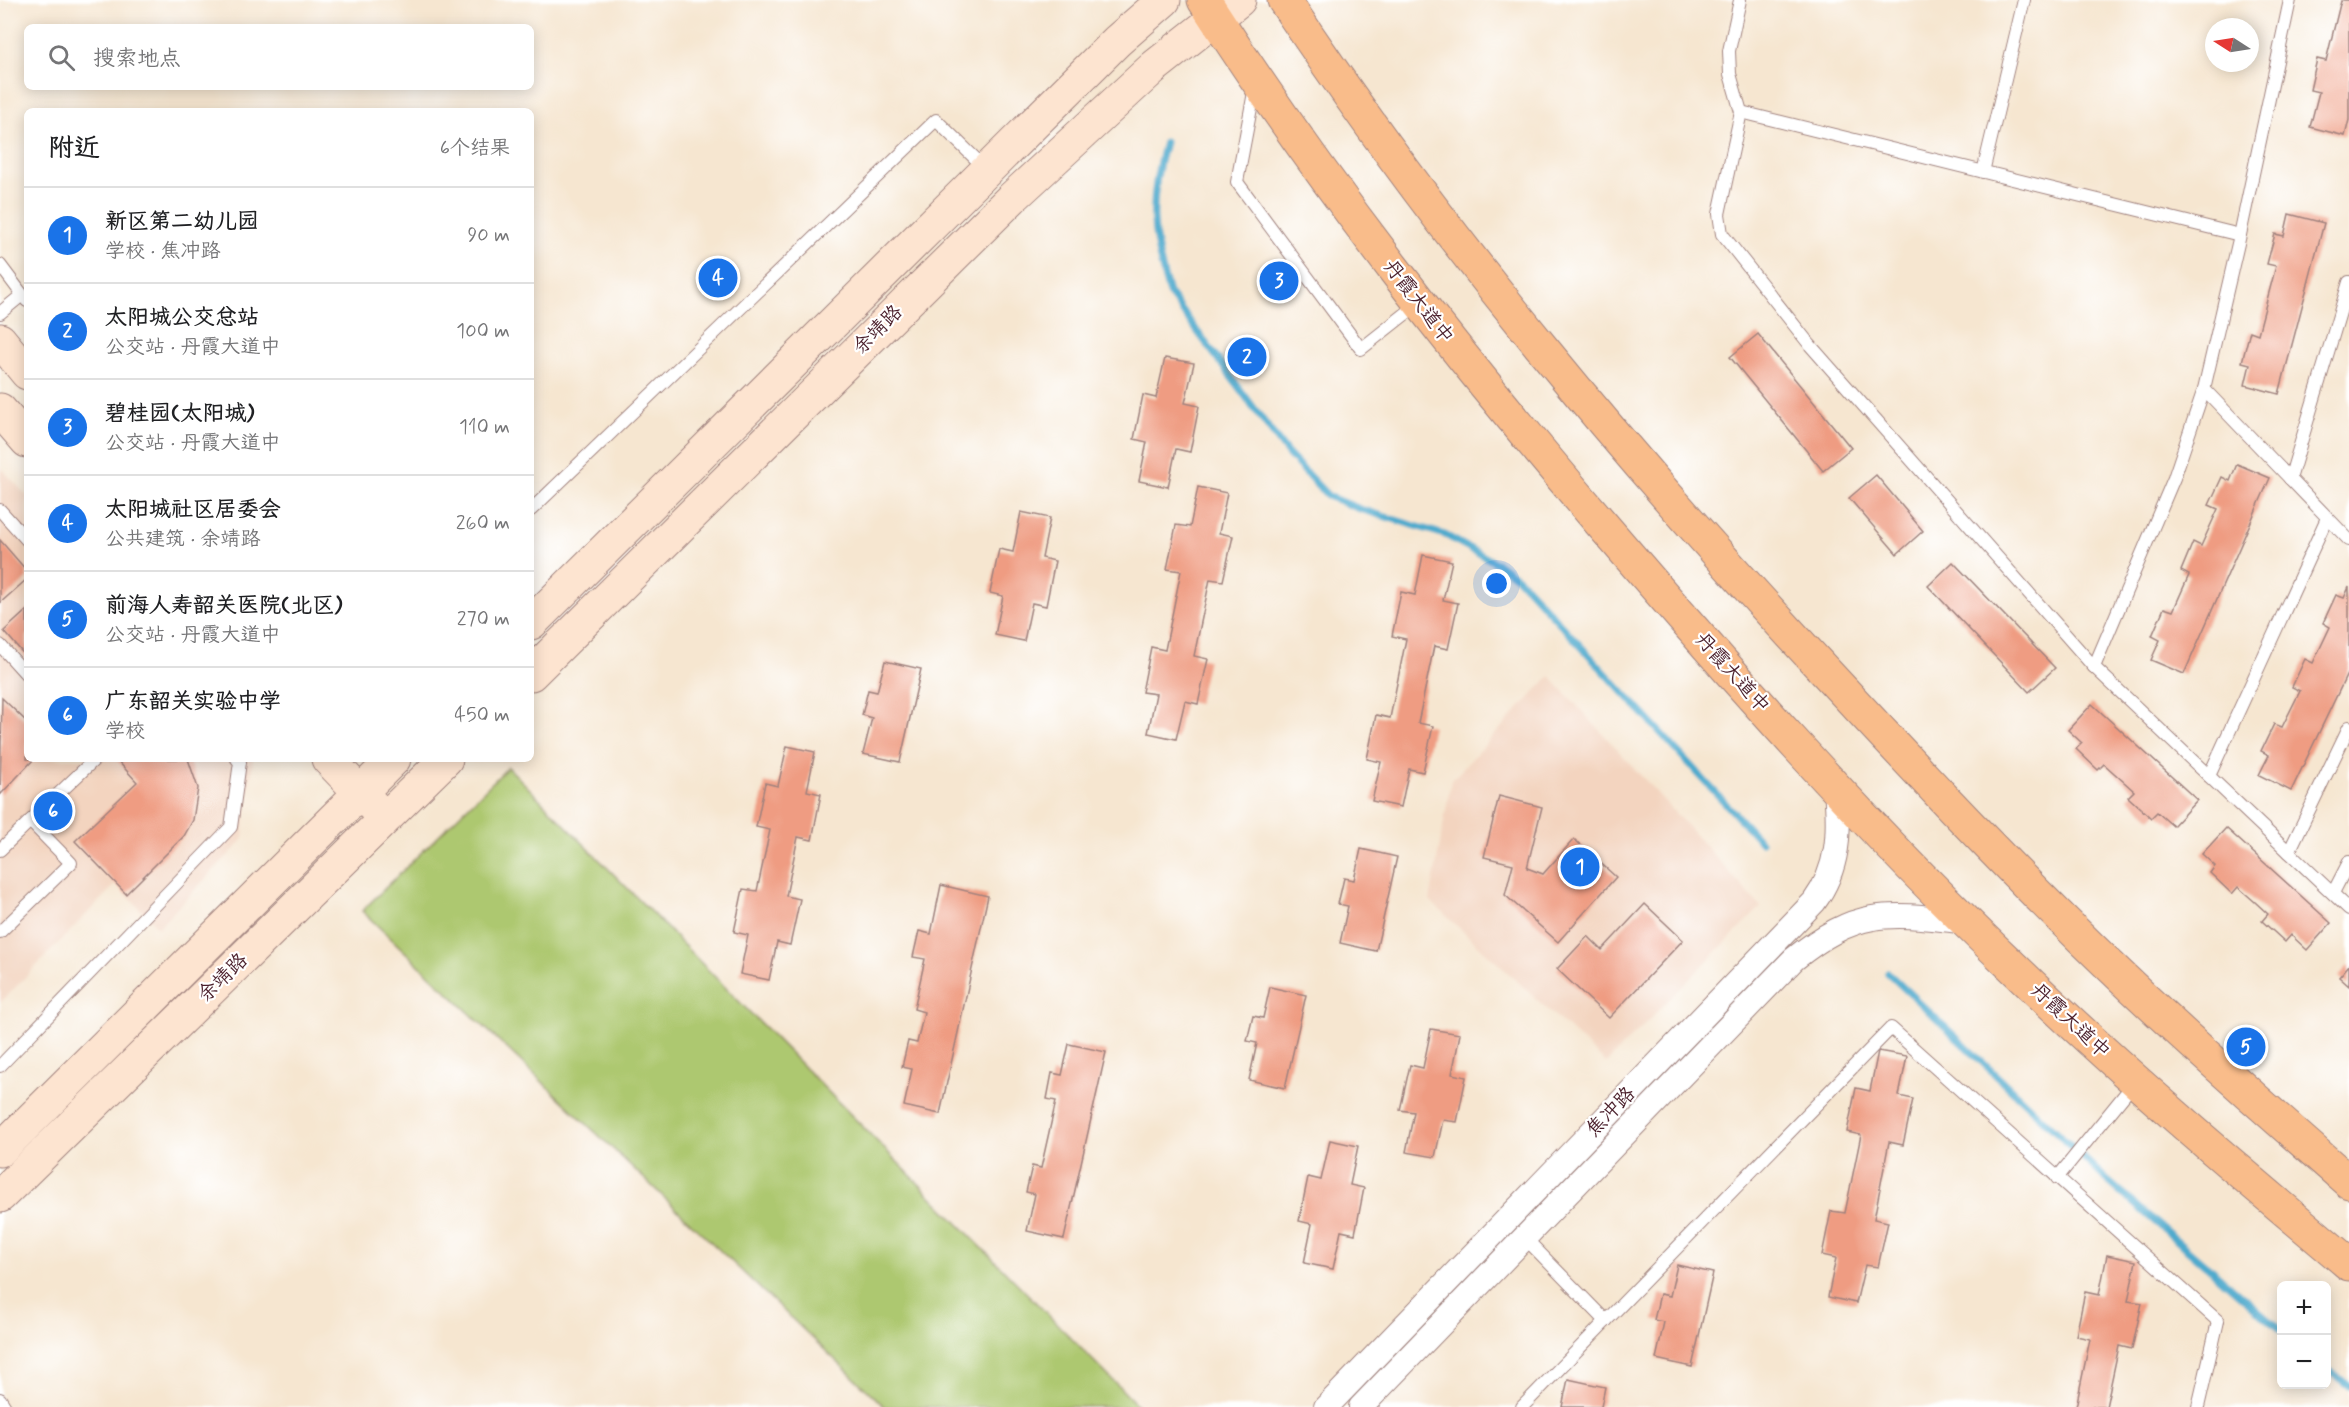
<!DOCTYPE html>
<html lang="zh">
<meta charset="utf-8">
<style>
body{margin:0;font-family:Mynerve,"LXGW WenKai TC",sans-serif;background:#f2f2f2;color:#202124}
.controls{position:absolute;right:18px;bottom:18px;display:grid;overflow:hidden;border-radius:9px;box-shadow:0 3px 15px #0003}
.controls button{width:54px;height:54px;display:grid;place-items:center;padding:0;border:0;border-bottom:2px solid #e0e0e0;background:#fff;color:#202124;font:30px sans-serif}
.compass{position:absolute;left:2205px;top:18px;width:54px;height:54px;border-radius:50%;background:#fff;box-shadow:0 3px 15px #0003;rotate:282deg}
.you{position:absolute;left:1497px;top:584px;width:21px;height:21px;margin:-15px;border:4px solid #fff;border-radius:50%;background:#1a73e8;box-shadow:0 0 0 9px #1a73e833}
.badge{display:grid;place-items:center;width:39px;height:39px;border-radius:50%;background:#1a73e8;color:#fff;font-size:20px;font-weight:700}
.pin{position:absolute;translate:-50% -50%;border:3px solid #fff;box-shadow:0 2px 6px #0006}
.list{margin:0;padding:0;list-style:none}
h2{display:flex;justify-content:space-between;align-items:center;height:78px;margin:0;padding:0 24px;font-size:26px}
h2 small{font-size:20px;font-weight:400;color:#757577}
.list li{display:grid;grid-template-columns:39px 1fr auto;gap:18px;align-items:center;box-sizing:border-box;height:96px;padding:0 24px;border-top:2px solid #e0e0e0}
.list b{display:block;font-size:22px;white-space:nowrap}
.list p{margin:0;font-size:20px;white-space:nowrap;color:#757577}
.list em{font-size:20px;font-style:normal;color:#757577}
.icon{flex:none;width:33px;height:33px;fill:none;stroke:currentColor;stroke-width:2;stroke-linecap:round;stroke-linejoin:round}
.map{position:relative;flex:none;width:2349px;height:1407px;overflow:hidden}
.search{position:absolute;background:#fff;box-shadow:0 3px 15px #0003;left:24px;top:24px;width:510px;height:66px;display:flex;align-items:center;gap:15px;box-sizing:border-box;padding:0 21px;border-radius:9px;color:#757577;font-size:22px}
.panel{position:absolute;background:#fff;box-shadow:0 3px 15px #0003;left:24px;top:108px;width:510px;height:654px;border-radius:9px}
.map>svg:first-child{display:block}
</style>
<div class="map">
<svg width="2349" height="1407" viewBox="0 0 2349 1407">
<rect width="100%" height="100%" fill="#fff"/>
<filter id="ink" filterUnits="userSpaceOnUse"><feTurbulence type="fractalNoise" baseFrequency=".0167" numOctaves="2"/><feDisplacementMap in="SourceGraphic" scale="12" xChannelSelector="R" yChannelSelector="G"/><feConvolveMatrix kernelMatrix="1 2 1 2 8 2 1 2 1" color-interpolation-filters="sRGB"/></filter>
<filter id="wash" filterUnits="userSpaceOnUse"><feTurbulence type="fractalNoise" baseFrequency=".008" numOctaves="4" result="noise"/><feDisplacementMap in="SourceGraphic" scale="24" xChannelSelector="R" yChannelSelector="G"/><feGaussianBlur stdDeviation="1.35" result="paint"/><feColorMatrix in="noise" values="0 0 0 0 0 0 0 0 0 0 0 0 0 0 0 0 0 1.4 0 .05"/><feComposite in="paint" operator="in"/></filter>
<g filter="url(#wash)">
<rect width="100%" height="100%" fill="#f6e6d0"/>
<g fill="#f3d4bf">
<path d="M0,467L27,496V759H253L243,840L158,928L116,884L0,1003Z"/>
<path d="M1550,676L1761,907L1606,1063L1430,901L1451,781Z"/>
</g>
<path fill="#adc86f" stroke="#7c744d" stroke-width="1.5" d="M508,767L1139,1407H885L362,911Z"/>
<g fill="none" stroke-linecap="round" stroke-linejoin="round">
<g stroke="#4faacd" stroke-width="7">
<path d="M1165,142C1148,201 1151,235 1169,293L1288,454L1328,496L1360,509L1445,535L1500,565L1519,579L1761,842"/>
<path d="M1888,973L2109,1182L2282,1331"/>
<path d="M2326,1368L2349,1386"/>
</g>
</g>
<g id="blocks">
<g fill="#ef9c82">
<path d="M2341,0H2349V120L2345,136L2310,127L2319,92L2310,90L2317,59L2326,61Z"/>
<path d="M2289,214L2324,223L2279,394L2245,385L2250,364L2242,362L2250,331L2258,334L2276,266L2267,264L2275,234L2284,236Z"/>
<path d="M1758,334L1851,448L1823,471L1730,357Z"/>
<path d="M1165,358L1194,363L1185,403L1199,406L1190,452L1176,449L1168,487L1139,481L1147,442L1134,439L1143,395L1156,398Z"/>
<path d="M2237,464L2270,478L2184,674L2151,660L2160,640L2152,636L2164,608L2173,611L2189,575L2181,571L2193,542L2201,546L2218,509L2209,505L2222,477L2230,481Z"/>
<path d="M1876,475L1923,531L1897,554L1849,498Z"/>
<path d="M1198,487L1227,493L1219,533L1233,536L1223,581L1210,579L1194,656L1208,659L1198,704L1185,701L1176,739L1148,733L1156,694L1142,692L1151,647L1165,650L1181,571L1167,569L1176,525L1190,527Z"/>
<path d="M1021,512L1050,518L1042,558L1055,561L1046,606L1032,603L1024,641L995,635L1003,596L990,593L999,549L1013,552Z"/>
<path d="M0,540L27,571V579L0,603Z"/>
<path d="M1423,555L1452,561L1443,600L1458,603L1448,649L1434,646L1418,723L1433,726L1423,772L1409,769L1401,807L1372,801L1381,762L1367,759L1376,715L1390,718L1406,639L1392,636L1401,592L1415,595Z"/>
<path d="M1953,562L2055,668L2029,692L1928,586Z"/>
<path d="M2349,587V670L2291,791L2259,775L2269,755L2261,751L2274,724L2282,727L2300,691L2292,687L2305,659L2313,663L2330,627L2323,623L2336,595L2344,598Z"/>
<path d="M27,610V658L4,631Z"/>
<path d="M885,661L921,669L900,762L863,754L872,718L862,715L868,690L877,692Z"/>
<path d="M2,698L27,722V759H34L0,795Z"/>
<path d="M2092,704L2197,800L2173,826L2157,812L2151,818L2128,797L2134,791L2104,764L2098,770L2076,749L2082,743L2068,730Z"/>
<path d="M787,746L815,752L807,791L821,794L812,840L798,837L786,896L800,899L790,945L777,942L769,980L740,974L748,935L734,932L743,889L757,891L770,830L756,827L765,783L778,786Z"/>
<path d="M116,759H188L198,788L193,820L184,836L126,894L75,841L137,782Z"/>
<path d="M1499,796L1542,807L1527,868L1543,874L1574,839L1616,877L1558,942L1505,895L1513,864L1484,857Z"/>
<path d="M2226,828L2331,923L2307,950L2291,935L2285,942L2262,921L2268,914L2255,902L2238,887L2232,894L2210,873L2215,866L2202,854Z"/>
<path d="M1361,849L1397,857L1376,951L1340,943L1348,906L1338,904L1344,878L1354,880Z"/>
<path d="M941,885L988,896L940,1114L904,1106L912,1069L902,1067L908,1041L917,1043L924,1012L914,1009L925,959L913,957L919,931L931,934Z"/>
<path d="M1645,904L1683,940L1609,1018L1557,969L1588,936L1602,950Z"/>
<path d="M2349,965V986L2339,977Z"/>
<path d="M1270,987L1306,995L1285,1088L1249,1080L1257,1043L1247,1041L1253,1016L1263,1018Z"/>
<path d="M1431,1029L1460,1034L1452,1074L1466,1077L1457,1122L1443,1120L1435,1157L1406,1152L1414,1112L1400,1110L1410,1065L1423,1068Z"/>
<path d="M1069,1044L1106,1052L1064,1239L1027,1231L1035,1194L1026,1192L1032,1166L1041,1168L1056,1101L1047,1099L1052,1073L1062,1075Z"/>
<path d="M1878,1051L1907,1056L1899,1096L1913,1099L1903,1145L1889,1142L1874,1219L1888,1222L1878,1267L1865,1265L1856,1303L1828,1297L1836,1258L1822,1255L1831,1211L1845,1213L1861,1135L1847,1132L1856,1088L1870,1091Z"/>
<path d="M1330,1140L1358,1146L1350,1185L1364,1188L1355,1234L1341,1231L1333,1269L1304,1263L1312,1224L1299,1221L1308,1177L1321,1180Z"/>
<path d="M2107,1255L2136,1261L2128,1301L2142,1303L2132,1349L2119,1346L2106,1407H2076L2090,1339L2076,1336L2085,1292L2099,1295Z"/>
<path d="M1677,1265L1713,1273L1692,1367L1656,1359L1664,1322L1654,1320L1660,1294L1670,1296Z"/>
<path d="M1568,1379L1605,1387L1601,1407H1562Z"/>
</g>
</g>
</g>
<g filter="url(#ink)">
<use href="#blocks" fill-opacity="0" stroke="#a0827e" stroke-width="1.5"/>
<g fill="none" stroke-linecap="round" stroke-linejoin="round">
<g stroke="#a0827e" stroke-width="14">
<g id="lane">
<path d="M1740,0L1729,51L1730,74L1741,112L1719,214L1722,234L1810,345L2094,667L2349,909"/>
<path d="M1255,87L1237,182L1361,349L1418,304"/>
<path d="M1741,112L2240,235"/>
<path d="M1983,172L2024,0"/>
<path d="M0,265L27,301"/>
<path d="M0,313L22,295"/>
<path d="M2204,389L2349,540"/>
<path d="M2290,479L2349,282"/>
<path d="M0,510L27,540"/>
<path d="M531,510L936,120L986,169"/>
<path d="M0,645L27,675"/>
<path d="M2094,667L2174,478L2204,389L2240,235L2290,0"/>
<path d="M2209,776L2327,518"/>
<path d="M30,821L95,759"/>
<path d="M0,850L30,821L71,863L0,932"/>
<path d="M2289,852L2349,727"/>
<path d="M2333,893L2349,862"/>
<path d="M0,1066L231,827L240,762L237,759"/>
<path d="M2057,1178L2135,1082"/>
<path d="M1525,1238L1606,1321"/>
<path d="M0,1399L5,1407"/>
<path d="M1522,1407L1891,1028L2218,1321L2198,1407"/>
</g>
</g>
<g stroke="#a0827e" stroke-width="26">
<g id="street">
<path d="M1326,1407L1814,902C1839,868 1840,832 1836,790"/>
<path d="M1361,1407L1794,959C1859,907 1888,913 1967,922"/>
</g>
</g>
<g stroke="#a0827e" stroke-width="35">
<g id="secondary">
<path d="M0,340L27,373"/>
<path d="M0,410L27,441"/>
<path d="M531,623L1117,41L1164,0"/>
<path d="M531,674L1012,198L1154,67L1239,0"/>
<path d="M328,759L375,808"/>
<path d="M0,1150L394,759"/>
<path d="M0,1196L446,759"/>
</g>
</g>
<g stroke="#a0827e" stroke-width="35">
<g id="primary">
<path d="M1204,0C1322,184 1457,355 1599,521C1731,675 1866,828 2014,968C2121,1072 2235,1168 2349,1264"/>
<path d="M1284,0C1443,239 1627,458 1822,668C1900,752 1978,836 2060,917C2152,1009 2251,1096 2349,1182"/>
</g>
</g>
<use href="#lane" stroke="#fff" stroke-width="12"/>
<use href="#street" stroke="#fff" stroke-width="24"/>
<use href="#secondary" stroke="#fde4d0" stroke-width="33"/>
<use href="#primary" stroke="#f9bc8a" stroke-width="33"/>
</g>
</g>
<g text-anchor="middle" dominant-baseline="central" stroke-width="4.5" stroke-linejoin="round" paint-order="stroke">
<g font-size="20" fill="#4a1f2b" stroke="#fff">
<text transform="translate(1418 302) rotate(52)">丹霞大道中</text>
<text transform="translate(878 330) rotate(-45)">余靖路</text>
<text transform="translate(1732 673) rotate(48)">丹霞大道中</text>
<text transform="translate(223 978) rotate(-44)">余靖路</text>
<text transform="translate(2070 1021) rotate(43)">丹霞大道中</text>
<text transform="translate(1611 1112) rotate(-46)">焦冲路</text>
</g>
</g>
</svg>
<div class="controls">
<button>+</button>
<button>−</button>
</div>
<svg class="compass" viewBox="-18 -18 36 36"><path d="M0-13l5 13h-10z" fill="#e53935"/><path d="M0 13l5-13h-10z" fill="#757577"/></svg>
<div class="you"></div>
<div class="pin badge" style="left:1580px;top:867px">1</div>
<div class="pin badge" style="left:1247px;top:357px">2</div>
<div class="pin badge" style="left:1279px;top:281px">3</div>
<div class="pin badge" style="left:718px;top:278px">4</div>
<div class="pin badge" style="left:2246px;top:1047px">5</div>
<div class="pin badge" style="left:53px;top:811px">6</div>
<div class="search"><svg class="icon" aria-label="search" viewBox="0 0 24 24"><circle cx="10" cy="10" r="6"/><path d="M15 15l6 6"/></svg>搜索地点</div>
<section class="panel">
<h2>附近<small>6个结果</small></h2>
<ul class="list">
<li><span class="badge">1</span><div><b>新区第二幼儿园</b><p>学校 · 焦冲路</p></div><em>90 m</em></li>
<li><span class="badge">2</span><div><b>太阳城公交总站</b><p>公交站 · 丹霞大道中</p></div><em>100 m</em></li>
<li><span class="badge">3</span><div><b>碧桂园(太阳城)</b><p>公交站 · 丹霞大道中</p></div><em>110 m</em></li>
<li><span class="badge">4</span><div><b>太阳城社区居委会</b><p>公共建筑 · 余靖路</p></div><em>260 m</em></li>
<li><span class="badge">5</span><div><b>前海人寿韶关医院(北区)</b><p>公交站 · 丹霞大道中</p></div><em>270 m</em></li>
<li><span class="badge">6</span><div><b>广东韶关实验中学</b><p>学校</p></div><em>450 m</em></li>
</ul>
</section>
</div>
